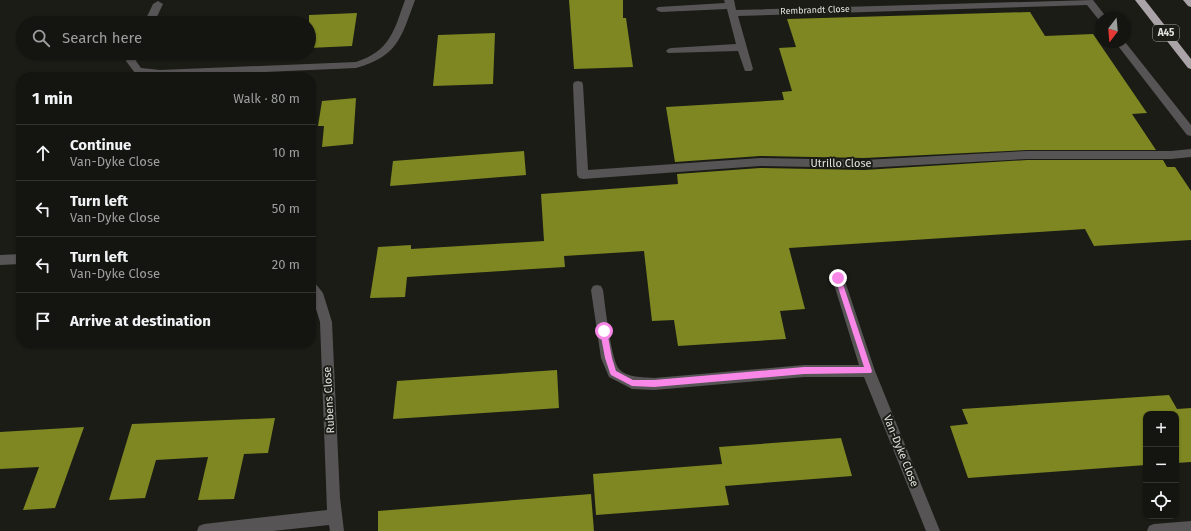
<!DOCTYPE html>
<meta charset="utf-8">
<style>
body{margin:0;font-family:"Fira Sans",sans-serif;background:#1d1e19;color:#f1f3f6}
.controls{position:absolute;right:12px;bottom:12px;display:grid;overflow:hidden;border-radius:8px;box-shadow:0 1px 3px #0004}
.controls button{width:36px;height:36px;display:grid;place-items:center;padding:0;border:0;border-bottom:1px solid #333430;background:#141510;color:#f1f3f6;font:20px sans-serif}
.compass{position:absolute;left:1095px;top:12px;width:36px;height:36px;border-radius:50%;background:#141510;box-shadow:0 1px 3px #0004;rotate:196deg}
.stop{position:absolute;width:12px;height:12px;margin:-9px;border:3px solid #f987e8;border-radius:50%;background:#fff}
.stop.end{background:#f987e8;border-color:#fff;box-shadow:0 1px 4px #0008}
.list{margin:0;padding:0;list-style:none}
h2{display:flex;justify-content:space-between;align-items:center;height:52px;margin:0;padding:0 16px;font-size:17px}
h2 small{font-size:13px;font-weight:400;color:#9d9f9f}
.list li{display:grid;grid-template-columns:26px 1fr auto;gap:12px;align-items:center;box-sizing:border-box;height:56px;padding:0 16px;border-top:1px solid #333430}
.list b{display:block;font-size:15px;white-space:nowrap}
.list p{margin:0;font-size:13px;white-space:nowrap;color:#9d9f9f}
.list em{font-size:13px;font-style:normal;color:#9d9f9f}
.icon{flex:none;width:22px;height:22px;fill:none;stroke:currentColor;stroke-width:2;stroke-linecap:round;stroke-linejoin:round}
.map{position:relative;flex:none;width:1191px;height:531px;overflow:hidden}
.search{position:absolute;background:#141510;box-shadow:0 1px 3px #0004;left:16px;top:16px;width:300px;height:44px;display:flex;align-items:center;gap:10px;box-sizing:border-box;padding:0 14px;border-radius:22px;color:#9d9f9f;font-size:15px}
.panel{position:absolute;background:#141510;box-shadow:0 1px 3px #0004;left:16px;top:72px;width:300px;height:276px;border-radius:16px}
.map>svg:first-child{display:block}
</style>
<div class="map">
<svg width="1191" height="531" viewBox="0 0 1191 531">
<rect width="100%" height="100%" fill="#1b1c16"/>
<g fill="#7e8722">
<path d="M569,0H623V18H626L633,67L574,69Z"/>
<path d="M1030,12L1045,36L1093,34L1147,113L1132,114L1156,150H1027L864,158L760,156L675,162L666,107L784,100L782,92L792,91L779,48L796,47L787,19Z"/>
<path d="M357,13L352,46L309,48V15Z"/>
<path d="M495,33L493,84L433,86L438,35Z"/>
<path d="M356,98L353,144L322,147L324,126H318L322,101Z"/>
<path d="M524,151L526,175L390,186L393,161Z"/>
<path d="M1027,160H1163L1167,167H1175L1191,191V240L1094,246L1085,229L789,248L805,309L780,311L786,339L678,346L674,320L652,321L644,251L564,256L565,267L407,277L405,297L370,298L378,247L411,245V249L544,241L541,194L678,184L677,174L760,168L864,170Z"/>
<path d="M557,370L559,408L393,419L397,381Z"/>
<path d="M1169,395L1177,409L1191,408V462L1176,463V414H1146V465L968,478L950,426L968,424L962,409Z"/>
<path d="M275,418L268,453L244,454L234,499L198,500L208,457L156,460L145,498L109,500L132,424Z"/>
<path d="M84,427L55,508L23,510L39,467L0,469V432Z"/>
<path d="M841,438L852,476L725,486L729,505L596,515L593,474L722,464L719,447Z"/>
<path d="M591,494L594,531H378V511Z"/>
</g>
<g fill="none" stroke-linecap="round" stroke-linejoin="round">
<g fill="#575456" fill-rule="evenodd">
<path d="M405,0H415C401,38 398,56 356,68L156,77L135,73L126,61L130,53H140L136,61L141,68L160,70L356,62C390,51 394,31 405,0Z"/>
<path d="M724,0H734L736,10L1093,0L1107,18H1101V21L1099,20L1087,5L738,16L753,69L751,71H745L738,51L668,53L666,51L668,49L671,48L736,44L727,9L661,12L658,11L656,9L658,7L725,3Z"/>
<path d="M158,1L163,4L154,23H144L153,4Z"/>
<path d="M1115,42H1125L1191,125V136L1187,135Z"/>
<path d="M578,81L582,82L583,85L588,170L760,158L864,160L1027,151H1171L1191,149V157L1171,159H1027L864,168L760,166L583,179L579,178L577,175L573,85L574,82Z"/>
<path d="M21,254V264L0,265V255Z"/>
<path d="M838,273L842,274L844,278L875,371L940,531H926L864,377H804L654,390L632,389L609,377L601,358L591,290L593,286L597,285L601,286L603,290C605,304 611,360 619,369C627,378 643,377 654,378L804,365H859L832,278L834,274Z"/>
<path d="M311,282L315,283L323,293L332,322L340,498L344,531H330L329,525L273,531H197L199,526L204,524L327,510L320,322C316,308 311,296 311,282Z"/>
<path d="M1191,521V531H1147L1149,526L1154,524Z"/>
</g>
<g fill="#aaa3a8" fill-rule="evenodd">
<path d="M1135,0H1145L1191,59V69L1188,68Z"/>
<path d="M1183,0H1191V7L1188,6Z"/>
</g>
</g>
<path fill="#f987e8" d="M838,275L841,278L872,371L871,373L804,374L654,387L632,386L611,375L610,373L605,358L600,331L604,328L607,331L612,358L616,371L633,380H654L804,367H864L835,278Z"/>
<g text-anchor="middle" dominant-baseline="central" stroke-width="4" stroke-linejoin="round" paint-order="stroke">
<g font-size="9" fill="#e1e2de" stroke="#1b1c16">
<text transform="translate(815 10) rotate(-2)">Rembrandt Close</text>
</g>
<rect fill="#1b1c16" stroke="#a6a7a2" stroke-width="1" x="1153" y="25" width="26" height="16" rx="3"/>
<g font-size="10" font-weight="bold" fill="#e1e2de">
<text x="1166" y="33">A45</text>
</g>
<g font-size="11" fill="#e1e2de" stroke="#1b1c16">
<text x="841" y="163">Utrillo Close</text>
<text transform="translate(329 400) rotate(-93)">Rubens Close</text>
<text transform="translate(901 451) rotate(68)">Van-Dyke Close</text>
</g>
</g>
</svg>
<div class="controls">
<button>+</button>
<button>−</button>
<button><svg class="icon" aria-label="locate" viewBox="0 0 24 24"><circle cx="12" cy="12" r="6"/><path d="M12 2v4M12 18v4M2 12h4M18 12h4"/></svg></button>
</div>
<svg class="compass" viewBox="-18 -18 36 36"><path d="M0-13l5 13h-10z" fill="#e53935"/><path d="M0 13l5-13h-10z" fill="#9d9f9f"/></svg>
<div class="stop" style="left:604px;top:331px"></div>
<div class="stop end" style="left:838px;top:278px"></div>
<div class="search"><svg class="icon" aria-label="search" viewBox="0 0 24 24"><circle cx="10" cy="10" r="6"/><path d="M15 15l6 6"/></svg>Search here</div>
<section class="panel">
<h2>1 min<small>Walk · 80 m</small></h2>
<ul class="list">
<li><svg class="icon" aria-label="ahead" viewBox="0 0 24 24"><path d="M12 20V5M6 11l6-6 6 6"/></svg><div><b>Continue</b><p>Van-Dyke Close</p></div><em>10 m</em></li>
<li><svg class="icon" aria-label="left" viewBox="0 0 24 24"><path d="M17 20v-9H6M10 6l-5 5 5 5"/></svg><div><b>Turn left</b><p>Van-Dyke Close</p></div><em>50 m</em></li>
<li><svg class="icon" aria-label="left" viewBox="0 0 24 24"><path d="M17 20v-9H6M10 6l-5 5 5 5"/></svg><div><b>Turn left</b><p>Van-Dyke Close</p></div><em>20 m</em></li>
<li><svg class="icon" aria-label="arrive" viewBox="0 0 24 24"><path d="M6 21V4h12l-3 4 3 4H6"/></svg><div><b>Arrive at destination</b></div></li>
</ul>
</section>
</div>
